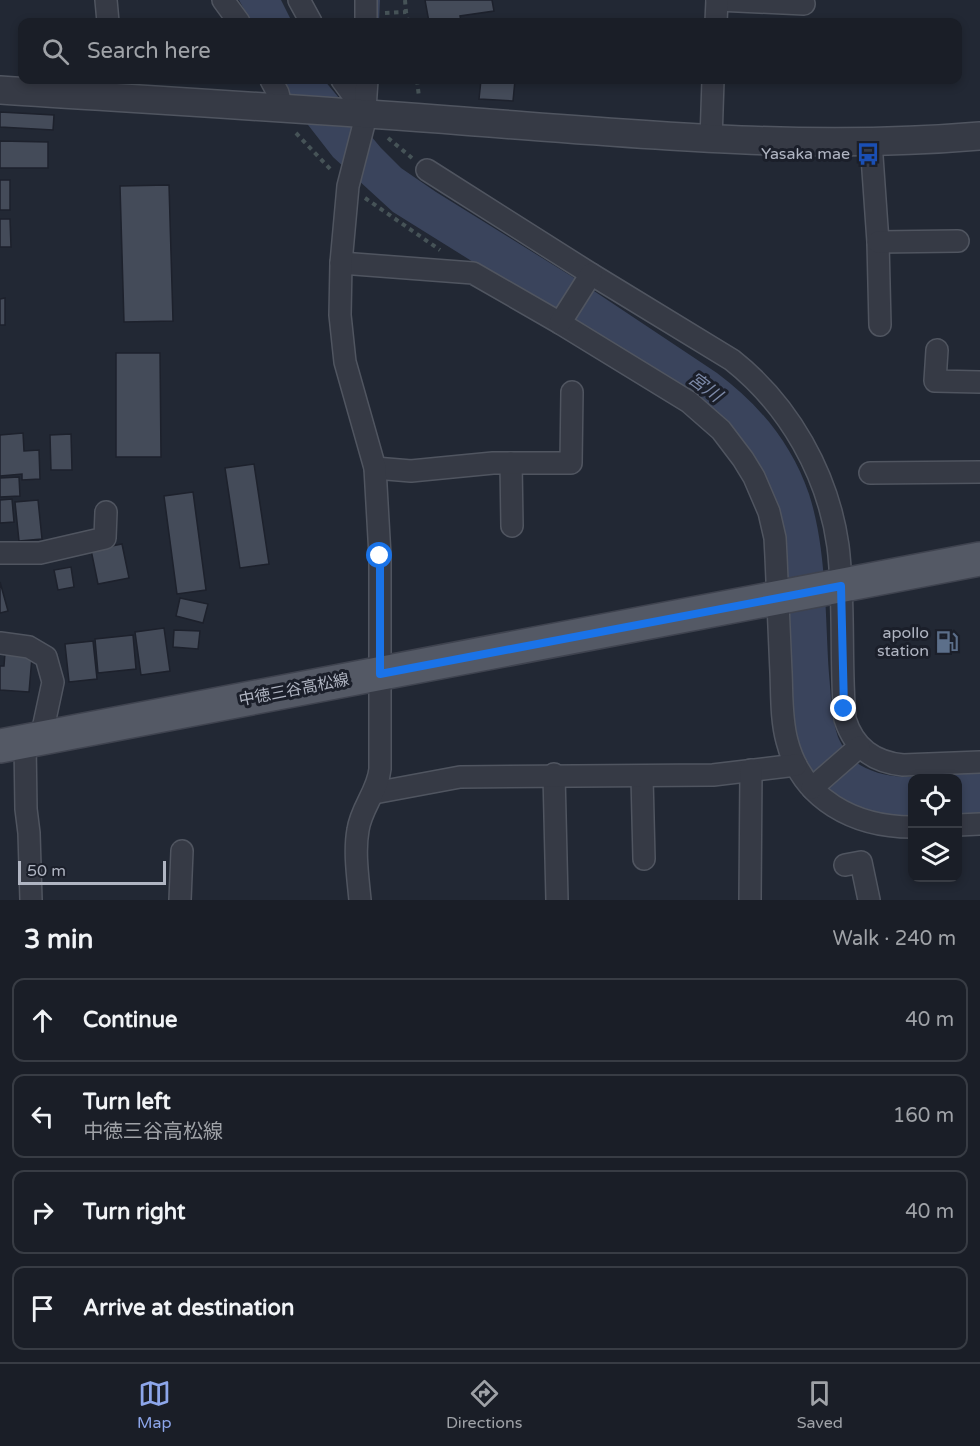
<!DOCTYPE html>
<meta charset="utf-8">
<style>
body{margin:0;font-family:"Varela Round","Noto Sans JP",sans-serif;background:#272b33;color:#f1f3f6}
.controls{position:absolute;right:18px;bottom:18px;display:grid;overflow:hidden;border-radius:12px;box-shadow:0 3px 9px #0003}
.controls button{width:54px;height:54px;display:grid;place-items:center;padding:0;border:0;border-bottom:2px solid #383c44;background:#1a1e27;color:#f1f3f6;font:30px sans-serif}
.scale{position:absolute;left:18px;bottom:15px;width:148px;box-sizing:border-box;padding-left:6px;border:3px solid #b0b5c2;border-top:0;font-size:16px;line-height:21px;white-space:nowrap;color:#b0b5c2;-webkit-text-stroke:4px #1b1f2a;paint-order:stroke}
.stop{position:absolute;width:18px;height:18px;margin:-14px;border:4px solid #1a73e8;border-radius:50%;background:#fff}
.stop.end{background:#1a73e8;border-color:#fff;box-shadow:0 2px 6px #0008}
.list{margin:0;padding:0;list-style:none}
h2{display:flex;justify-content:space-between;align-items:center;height:78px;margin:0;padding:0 24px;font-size:26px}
h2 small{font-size:20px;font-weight:400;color:#9fa2a7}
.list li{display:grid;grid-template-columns:39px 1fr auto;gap:18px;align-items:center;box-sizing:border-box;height:84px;margin:0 12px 12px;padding:0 12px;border:2px solid #383c44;border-radius:12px}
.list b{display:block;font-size:22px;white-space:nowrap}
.list p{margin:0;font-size:20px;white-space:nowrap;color:#9fa2a7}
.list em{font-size:20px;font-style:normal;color:#9fa2a7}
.icon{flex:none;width:33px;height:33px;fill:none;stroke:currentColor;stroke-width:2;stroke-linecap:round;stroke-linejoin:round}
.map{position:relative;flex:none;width:980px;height:900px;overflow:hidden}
.search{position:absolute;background:#1a1e27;box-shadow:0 3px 9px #0003;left:18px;right:18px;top:18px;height:66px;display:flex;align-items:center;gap:15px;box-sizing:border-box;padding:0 21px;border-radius:12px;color:#9fa2a7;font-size:22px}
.sheet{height:462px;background:#1a1e27}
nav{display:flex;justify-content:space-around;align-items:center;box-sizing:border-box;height:84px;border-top:2px solid #383c44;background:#1a1e27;font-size:16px;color:#9fa2a7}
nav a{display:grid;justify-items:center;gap:3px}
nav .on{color:#8da6ea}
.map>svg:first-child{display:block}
</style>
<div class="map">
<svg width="980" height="900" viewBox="0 0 980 900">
<rect width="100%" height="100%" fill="#222834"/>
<g fill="#3a445c">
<path d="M239,0H281L292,22H251Z"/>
<path d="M281,80H324L381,148L401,168L436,192L576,279L717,373C759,404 792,444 809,494C827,550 825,615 829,674C831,694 831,717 838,737C842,747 851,759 860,765C895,786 942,773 980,770V813L958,815V778H912V817L879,815L837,799L803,762L793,725L753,457L571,323L393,212L333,157L305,121Z"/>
</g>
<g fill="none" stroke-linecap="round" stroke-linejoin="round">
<path stroke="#3a445c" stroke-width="6" d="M376,22L377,0"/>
</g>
<g fill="#444b59" stroke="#1d212c" stroke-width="1.5">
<path d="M425,0H492L494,11L460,16L461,22H429Z"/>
<path d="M481,80H515L513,101L479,99Z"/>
<path d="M0,112L54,115L53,130L0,127Z"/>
<path d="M0,141L48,142V168H0Z"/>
<rect x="0" y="180" width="10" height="30"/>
<path d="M169,185L173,321L124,322L120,186Z"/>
<path d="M0,219H10L11,247H0Z"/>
<path d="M5,298V325H0V299Z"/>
<path d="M116,353H160L161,457H116Z"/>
<path d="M23,433L24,451L39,450L40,479L22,480V474L0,476V435Z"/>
<path d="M71,434L72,470H51L50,435Z"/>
<path d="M254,464L269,564L240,568L225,468Z"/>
<path d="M19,477L20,496L0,497V478Z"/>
<path d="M193,492L206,590L177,594L164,496Z"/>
<path d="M12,499L14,522L0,523V500Z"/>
<path d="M38,500L42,539L19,541L15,502Z"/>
<path d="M122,544L129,578L98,584L91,550Z"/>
<path d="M71,567L74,587L58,590L54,570Z"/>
<path d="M0,582L8,611L0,613Z"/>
<path d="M180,598L208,604L203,623L176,616Z"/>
<path d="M164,628L170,671L141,675L135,632Z"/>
<path d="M174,630L200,631L198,649L173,647Z"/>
<path d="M133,635L136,669L98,673L95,639Z"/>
<path d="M93,641L97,679L69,682L65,644Z"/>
<path d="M5,653L32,657L29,692L0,690V666H4Z"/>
</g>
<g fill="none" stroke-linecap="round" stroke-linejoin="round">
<g stroke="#505560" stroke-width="24">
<g id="minor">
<path d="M106,0L108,22"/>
<path d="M223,0L239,22"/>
<path d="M299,0L311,22"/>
<path d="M717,0L804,4"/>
<path d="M366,22V0"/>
<path d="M716,22L717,0"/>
<path d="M271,80L278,93L282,108"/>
<path d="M342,80L366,113"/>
<path d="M711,140L713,80"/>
<path d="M871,142L878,242L880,325"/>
<path d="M427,170L591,274L732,360C789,405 828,474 838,546C845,603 840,662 845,719C854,748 874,762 903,765L980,762"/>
<path d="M878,242L958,241"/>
<path d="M341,263L473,273L560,323L689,402L721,430L743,459L754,477L769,512L775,538L776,557C778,596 779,634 781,672C782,695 781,719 787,741C802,800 855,827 912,827"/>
<path d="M560,323L591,274"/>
<path d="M937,350L935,381L980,382"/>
<path d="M511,463L512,526"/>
<path d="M375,468L411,471L493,463H571L572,392"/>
<path d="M870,473L980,472"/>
<path d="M0,553H40L105,538L106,512"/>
<path d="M0,643L29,647L46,657L53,682L41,738"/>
<path d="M25,741L26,809L29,833L31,900"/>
<path d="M554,774L557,900"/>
<path d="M642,777L644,859"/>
<path d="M812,788L859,747"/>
<path d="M374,793L460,777L713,775L796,765"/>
<path d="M958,825L980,824"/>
<path d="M845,865L861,862L869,900"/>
<path d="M180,900L182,851"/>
<path d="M360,900C358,878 354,852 358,830C361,808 378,791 380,769V556L375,468L345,362L340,315L341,263L348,186L364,124L367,80"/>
<path d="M750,900L751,770"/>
</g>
</g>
<g stroke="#505560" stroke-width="30">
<path id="tertiary" d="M0,90C154,100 309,109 463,121C636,134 806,151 980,136"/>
</g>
<g stroke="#3f434f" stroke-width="36">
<path id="primary" d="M0,746L980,559"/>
</g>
<g stroke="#465357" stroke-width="4" stroke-dasharray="4.5 4.5" stroke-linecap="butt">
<path d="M405,0L406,12"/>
<path d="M385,13L406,12L408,22"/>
<path d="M417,80L419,97"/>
<path d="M296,133L332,171"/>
<path d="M388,138L412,158"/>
<path d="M365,198L440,250"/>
</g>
<use href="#minor" stroke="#363a45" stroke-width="21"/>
<use href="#tertiary" stroke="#363a45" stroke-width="27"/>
<use href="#primary" stroke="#545965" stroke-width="33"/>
</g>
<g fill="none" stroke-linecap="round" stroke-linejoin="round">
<path stroke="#1a73e8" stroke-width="8" d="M380,556V674L841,586L844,709"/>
</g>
<defs>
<g id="bus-bare" transform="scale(1.8)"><path d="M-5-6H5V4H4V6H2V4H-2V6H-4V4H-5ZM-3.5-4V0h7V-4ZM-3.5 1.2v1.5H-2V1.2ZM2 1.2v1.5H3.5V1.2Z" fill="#1a4fb4" stroke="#1b1f2a" stroke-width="2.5" paint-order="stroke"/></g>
<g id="fuel-bare" transform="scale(1.8)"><path d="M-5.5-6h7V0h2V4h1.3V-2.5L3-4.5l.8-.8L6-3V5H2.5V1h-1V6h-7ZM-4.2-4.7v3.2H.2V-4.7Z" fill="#5c6f8a" stroke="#1b1f2a" stroke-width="2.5" paint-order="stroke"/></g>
</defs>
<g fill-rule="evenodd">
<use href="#bus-bare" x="868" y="154"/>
<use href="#fuel-bare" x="947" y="642"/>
</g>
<g text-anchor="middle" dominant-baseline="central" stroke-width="6" stroke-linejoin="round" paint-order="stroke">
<g font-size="16" fill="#b0b5c2" stroke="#1b1f2a" text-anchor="end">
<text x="850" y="154">Yasaka mae</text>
<text x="929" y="633">apollo<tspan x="929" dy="18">station</tspan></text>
</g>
<g font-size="16" fill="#b0b5c2" stroke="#1b1f2a">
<text transform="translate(294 690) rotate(-11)">中徳三谷高松線</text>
</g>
<g font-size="18" font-style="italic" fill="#7c89a7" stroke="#1b1f2a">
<text transform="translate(705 387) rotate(37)">宮川</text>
</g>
</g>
</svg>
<div class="controls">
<button><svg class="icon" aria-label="locate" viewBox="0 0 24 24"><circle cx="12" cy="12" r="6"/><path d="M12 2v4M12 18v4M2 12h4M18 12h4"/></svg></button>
<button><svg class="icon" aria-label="layers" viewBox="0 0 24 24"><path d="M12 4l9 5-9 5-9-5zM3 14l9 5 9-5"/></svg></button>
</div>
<div class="scale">50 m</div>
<div class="stop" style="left:380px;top:556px"></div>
<div class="stop end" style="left:844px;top:709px"></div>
<div class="search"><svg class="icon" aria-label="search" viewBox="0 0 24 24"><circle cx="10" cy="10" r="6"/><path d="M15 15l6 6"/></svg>Search here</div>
</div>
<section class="sheet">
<h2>3 min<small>Walk · 240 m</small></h2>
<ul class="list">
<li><svg class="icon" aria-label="ahead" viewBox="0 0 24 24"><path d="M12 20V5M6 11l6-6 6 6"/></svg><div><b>Continue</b></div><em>40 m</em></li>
<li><svg class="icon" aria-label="left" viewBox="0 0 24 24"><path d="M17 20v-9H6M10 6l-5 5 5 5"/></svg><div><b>Turn left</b><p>中徳三谷高松線</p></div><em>160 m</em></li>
<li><svg class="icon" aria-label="right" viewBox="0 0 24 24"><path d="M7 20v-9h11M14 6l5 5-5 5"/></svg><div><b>Turn right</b></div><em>40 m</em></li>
<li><svg class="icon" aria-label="arrive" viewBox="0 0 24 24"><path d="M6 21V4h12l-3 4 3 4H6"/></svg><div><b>Arrive at destination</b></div></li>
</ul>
</section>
<nav>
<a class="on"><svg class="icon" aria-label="map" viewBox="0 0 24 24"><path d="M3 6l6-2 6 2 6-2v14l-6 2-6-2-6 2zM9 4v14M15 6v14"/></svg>Map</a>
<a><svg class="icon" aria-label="directions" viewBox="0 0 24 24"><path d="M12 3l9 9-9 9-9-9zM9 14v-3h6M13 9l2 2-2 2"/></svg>Directions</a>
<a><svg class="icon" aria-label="saved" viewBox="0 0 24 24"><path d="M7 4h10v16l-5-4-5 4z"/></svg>Saved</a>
</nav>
